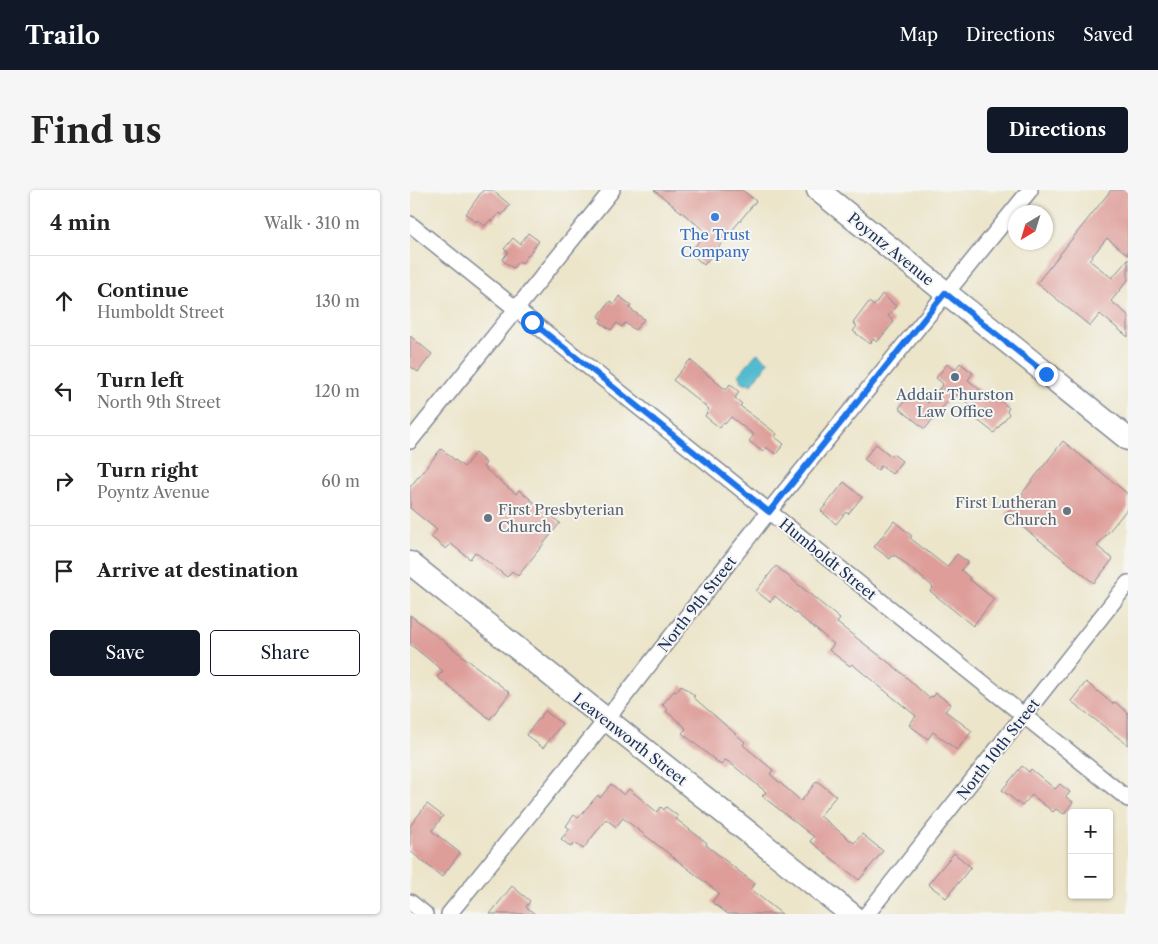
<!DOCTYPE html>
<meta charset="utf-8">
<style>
body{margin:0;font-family:"Libre Caslon Text",serif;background:#f6f6f6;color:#222}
.controls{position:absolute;right:15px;bottom:15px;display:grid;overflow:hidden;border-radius:5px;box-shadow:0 1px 4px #0004}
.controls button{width:45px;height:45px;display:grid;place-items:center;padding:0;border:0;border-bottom:1px solid #e0e0e0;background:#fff;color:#222;font:25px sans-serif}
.compass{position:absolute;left:598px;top:15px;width:45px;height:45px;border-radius:50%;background:#fff;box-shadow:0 1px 4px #0004;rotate:218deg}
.stop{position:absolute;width:15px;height:15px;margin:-11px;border:4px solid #1a73e8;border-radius:50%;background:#fff}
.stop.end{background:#1a73e8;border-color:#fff;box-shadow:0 1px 5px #0008}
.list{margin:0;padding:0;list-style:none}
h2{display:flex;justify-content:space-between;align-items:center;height:65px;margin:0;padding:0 20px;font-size:21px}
h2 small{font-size:16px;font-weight:400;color:#767676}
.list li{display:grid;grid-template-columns:32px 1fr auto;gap:15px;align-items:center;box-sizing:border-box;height:90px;padding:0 20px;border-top:1px solid #e0e0e0}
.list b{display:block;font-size:19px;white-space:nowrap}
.list p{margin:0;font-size:16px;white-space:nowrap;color:#767676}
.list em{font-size:16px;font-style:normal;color:#767676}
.actions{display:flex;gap:10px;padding:15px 20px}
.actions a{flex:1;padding:11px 0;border:1px solid #111827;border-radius:5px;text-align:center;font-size:18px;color:#111827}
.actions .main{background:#111827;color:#fff}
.icon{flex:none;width:28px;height:28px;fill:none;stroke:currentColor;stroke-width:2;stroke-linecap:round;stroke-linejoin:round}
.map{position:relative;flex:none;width:718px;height:724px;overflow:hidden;border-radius:5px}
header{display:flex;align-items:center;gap:30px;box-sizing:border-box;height:70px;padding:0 25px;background:#111827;color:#fff}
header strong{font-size:24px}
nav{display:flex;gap:28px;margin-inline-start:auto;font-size:18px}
.intro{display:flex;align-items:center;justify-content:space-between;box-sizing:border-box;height:120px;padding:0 30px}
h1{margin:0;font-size:35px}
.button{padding:12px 22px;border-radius:5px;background:#111827;color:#fff;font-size:18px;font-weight:700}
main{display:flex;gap:30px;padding:0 30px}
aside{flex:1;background:#fff;border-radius:5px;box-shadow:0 1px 4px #0004}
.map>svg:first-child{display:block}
</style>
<header>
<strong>Trailo</strong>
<nav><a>Map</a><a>Directions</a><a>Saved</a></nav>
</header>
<div class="intro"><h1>Find us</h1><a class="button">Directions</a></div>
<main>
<aside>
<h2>4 min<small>Walk · 310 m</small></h2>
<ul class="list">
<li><svg class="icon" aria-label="ahead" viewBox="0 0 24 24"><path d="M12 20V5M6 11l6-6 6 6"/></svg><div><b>Continue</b><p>Humboldt Street</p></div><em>130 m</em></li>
<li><svg class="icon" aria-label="left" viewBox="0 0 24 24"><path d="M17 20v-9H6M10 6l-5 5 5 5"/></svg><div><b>Turn left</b><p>North 9th Street</p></div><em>120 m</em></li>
<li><svg class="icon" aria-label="right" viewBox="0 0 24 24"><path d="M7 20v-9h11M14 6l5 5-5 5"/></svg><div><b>Turn right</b><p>Poyntz Avenue</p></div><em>60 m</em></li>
<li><svg class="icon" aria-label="arrive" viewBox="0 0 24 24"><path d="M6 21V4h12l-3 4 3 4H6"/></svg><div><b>Arrive at destination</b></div></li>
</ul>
<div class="actions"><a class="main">Save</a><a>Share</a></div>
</aside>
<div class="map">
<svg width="718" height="724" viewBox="0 0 718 724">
<rect width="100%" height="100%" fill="#f6f6f2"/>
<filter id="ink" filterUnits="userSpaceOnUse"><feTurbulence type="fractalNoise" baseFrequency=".02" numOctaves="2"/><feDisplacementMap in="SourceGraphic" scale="10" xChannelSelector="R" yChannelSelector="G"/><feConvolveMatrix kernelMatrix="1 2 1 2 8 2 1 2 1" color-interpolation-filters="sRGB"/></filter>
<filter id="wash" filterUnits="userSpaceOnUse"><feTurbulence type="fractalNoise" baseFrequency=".0096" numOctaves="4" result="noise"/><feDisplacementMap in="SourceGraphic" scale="20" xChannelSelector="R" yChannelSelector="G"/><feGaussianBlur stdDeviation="1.12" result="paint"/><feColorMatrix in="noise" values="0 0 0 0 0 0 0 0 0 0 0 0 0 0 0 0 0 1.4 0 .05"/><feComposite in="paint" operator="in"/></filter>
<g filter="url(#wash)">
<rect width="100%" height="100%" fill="#ece5ca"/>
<path fill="#52bbcf" stroke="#367596" d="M347,163L359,172L341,195L337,192L336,194L330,190L332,188L328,185Z"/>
<g id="blocks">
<g fill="#de9d99">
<path d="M73,0H82L100,15L92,25L89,23L83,31L80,30L75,36L67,30L66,32L56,24Z"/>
<path d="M244,0H332L346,11L294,75L280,63L296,42Z"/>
<path d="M701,0H718V65L697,48L679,70L702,88L718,69V90L701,111L718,125V147L690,124L680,136L627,93Z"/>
<path d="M118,43L129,51L112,73L109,71L103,78L92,70L98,62L94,59L103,48L110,54Z"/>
<path d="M472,104L486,116L478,126L484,132L467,152L463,149L460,154L443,141L447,136L443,133L459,112L464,116Z"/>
<path d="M209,106L221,115L219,118L234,129L225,140L215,133L212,137L207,133L201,140L190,132L192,129L188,127L200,111L204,114Z"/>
<path d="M0,146L22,164L8,182L0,176Z"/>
<path d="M280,170L316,200L320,194L329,202L325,208L332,214L330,216L367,244L365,247L374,254L366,264L356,257L353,262L339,251L344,245L321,227L315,234L313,233L310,238L295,226L299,219L263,190Z"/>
<path d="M550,173L563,183L558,190L582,210L585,206L599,218L597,221L599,224L584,243L565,228L569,222L546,204L543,209L541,207L515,239L489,218L502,202L518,213L533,194L526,188L537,174L545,180Z"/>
<path d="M653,251L718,304V318L687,356L703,369L684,393L596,324Z"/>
<path d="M466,254L481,266L483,264L492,271L482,284L471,276L468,280L454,269Z"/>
<path d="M31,259L54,277L65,263L76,273L73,277L106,304L109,300L150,333L108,386L102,381L97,387L65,362L60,369L41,354L36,359L21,347L27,340L0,318V297Z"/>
<path d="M434,292L452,307L438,324L436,322L426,334L411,321Z"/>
<path d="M484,331L502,346L500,348L537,377L547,364L558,372L551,380L560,388L559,389L584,409L563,436L520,401L523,398L522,396L486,366H482L480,369L464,357Z"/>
<path d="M366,376L430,429L427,433L486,478L519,508L521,506L523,507L526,503L541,514L535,521L562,541L547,560L523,542L518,549L499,535L506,526L442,474L440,476L419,460L424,454L365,406L360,412L346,401Z"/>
<path d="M0,425L100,503L80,529L27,487L33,481L0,454Z"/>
<path d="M676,492L703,514L705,512L718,523V555L661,511Z"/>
<path d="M271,495L285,506L283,507L335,552L333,555L363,580L360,584L391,611L407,591L426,606L410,626L444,653L452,644L473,661L449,690L400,651L404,647L352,606L356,602L319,572L315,570L311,575L272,543L276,539L274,536L256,521L258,519L252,515L264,501L266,502Z"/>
<path d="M135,521L152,534L133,558L116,545Z"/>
<path d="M612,576L619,582L621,579L645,599L650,594L660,602L656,607L663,612L654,624L646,619L643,622L622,605L612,616L592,600Z"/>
<path d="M201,594L214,605L219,599L247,622L251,617L254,620L256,617L268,626L266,629L297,653L296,655L345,694L340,699L372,724H318L302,712L309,703L213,628L206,637L196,629L173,659L165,653L161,657L151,649L160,639L156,636L164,625L168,628L188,605L190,608Z"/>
<path d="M17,614L33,626L22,641L50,663L32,687L0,661V636Z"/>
<path d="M544,663L561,677L536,708L518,694Z"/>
<path d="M102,696L120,711L116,717L125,724H80Z"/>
</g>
</g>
</g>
<g filter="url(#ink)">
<use href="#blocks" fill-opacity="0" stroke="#848a94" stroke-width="1"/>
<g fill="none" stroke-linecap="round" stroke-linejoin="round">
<g stroke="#848a94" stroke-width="18">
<g id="street">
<path d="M0,34L718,609"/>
<path d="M0,251L202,0"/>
<path d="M0,712L15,724"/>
<path d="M39,724L196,530L359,321L620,0"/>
<path d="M457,724L718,393"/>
</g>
</g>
<g stroke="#848a94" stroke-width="25">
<g id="secondary">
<path d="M408,0L718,249"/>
<path d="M0,373L441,724"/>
</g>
</g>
<use href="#street" stroke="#fff" stroke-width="15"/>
<use href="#secondary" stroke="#fff" stroke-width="22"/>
</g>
</g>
<g fill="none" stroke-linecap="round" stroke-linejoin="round" filter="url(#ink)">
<path stroke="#1a73e8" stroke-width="6" d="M122,132L359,322L535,103L636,184"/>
</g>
<circle fill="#3f7fe0" stroke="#f6f6f2" stroke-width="2" cx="305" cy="27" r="5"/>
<circle fill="#5c6f8a" stroke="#f6f6f2" stroke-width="2" cx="545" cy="187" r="5"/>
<g fill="#6b7280" stroke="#f6f6f2" stroke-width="2">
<circle cx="657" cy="321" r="5"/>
<circle cx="78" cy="328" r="5"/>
</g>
<g text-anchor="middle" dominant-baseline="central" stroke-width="4" stroke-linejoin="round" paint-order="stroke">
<g font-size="15" fill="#366cbe" stroke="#f6f6f2">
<text x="305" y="44">The Trust<tspan x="305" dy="17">Company</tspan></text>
</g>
<g font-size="15" fill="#1b2f5e" stroke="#f6f6f2">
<text transform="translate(481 59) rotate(39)">Poyntz Avenue</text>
<text transform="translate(418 369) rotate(39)">Humboldt Street</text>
<text transform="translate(287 414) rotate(-52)">North 9th Street</text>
<text transform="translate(220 549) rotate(38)">Leavenworth Street</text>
<text transform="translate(588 559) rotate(-52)">North 10th Street</text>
</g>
<g font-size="15" fill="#4e5e75" stroke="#f6f6f2">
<text x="545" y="204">Addair Thurston<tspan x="545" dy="17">Law Office</tspan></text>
</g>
<g font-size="15" fill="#5b616d" stroke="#f6f6f2" text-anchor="end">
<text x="647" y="312">First Lutheran<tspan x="647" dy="17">Church</tspan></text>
<text x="88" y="319" text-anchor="start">First Presbyterian<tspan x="88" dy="17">Church</tspan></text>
</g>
</g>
</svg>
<div class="controls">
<button>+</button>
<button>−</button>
</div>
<svg class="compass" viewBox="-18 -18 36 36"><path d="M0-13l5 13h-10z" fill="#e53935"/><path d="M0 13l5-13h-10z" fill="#767676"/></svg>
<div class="stop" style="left:122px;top:132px"></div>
<div class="stop end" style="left:636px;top:184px"></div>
</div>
</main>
